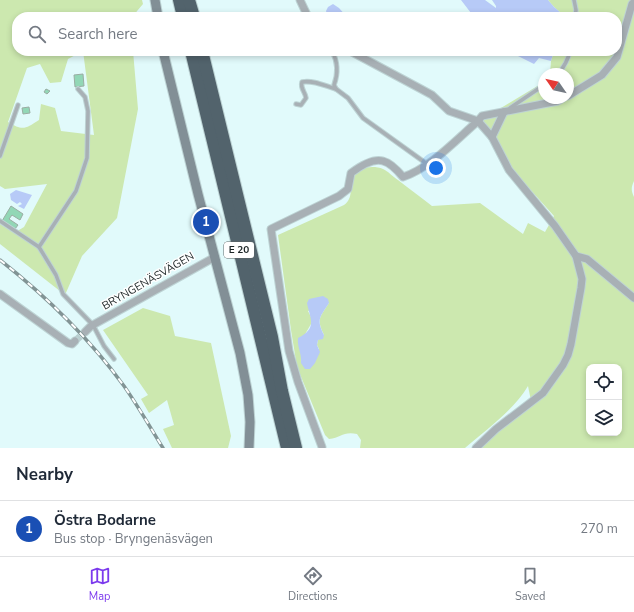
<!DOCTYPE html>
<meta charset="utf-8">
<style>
body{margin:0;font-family:"Nunito Sans",sans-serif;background:#f2f2f3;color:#1f2937}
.controls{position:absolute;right:12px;bottom:12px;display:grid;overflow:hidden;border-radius:8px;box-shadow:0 2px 6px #0003}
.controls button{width:36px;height:36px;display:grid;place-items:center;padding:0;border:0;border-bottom:1px solid #e0e1e3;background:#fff;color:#1f2937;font:20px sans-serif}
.compass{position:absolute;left:538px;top:68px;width:36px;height:36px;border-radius:50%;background:#fff;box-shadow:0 2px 6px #0003;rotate:304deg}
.you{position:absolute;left:436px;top:168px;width:14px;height:14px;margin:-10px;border:3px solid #fff;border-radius:50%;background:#1a73e8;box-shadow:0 0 0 6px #1a73e833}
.badge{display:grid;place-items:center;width:26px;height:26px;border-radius:50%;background:#7c3aed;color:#fff;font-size:13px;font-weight:700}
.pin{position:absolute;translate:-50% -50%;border:2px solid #fff;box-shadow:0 1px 4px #0006}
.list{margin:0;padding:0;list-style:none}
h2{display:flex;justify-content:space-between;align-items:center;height:52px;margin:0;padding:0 16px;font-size:17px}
h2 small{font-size:13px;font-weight:400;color:#747a83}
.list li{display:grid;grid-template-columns:26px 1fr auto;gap:12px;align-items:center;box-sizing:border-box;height:56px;padding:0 16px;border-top:1px solid #e0e1e3}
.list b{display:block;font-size:15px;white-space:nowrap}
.list p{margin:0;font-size:13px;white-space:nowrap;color:#747a83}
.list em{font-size:13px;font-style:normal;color:#747a83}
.icon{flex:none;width:22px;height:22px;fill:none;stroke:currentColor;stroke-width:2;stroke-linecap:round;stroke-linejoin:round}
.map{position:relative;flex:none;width:634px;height:448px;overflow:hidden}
.search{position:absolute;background:#fff;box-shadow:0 2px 6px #0003;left:12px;right:12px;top:12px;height:44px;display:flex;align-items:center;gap:10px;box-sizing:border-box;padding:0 14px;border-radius:16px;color:#747a83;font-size:15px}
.sheet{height:108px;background:#fff}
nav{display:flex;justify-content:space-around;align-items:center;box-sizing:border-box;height:56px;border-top:1px solid #e0e1e3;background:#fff;font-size:11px;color:#747a83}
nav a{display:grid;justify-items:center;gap:2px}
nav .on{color:#7c3aed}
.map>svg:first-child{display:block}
</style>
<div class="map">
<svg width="634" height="448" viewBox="0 0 634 448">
<rect width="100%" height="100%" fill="#e1fafb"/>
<g fill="#cce8af" fill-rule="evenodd">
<path d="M0,0H142L143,4L132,17H17V51H133L138,109L117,218L82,256L65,295L0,244V224L14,233L24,227L47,184L5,189L0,186ZM83,51L94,135L61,131L55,108L41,104L39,120C25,129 23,131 8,122L27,68L40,64L50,83L61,82L68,59Z"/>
<path d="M548,0H634V181C631,187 631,191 634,197V448H481L502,428L532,406L528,386C513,411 487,429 465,448H360L361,440L357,434C343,431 341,438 329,439L325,435L297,367L291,330L278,235L344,205C354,198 349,187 353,177C357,167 373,165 383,169C388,171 393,177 398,180C409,189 421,197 432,206L480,203L523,234L528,223L545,232L554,216L512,169L502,153L496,136L481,120L544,82V98H568V74H550L551,61L554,51H617V17H561V13L554,7ZM329,303C320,317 316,319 324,335L318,340L317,345L319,349L301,363L304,336L311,324L312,319L308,311ZM589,367H619V433H589Z"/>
<path d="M143,308L170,316L175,336L211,343L231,436L228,448H172L163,429L174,425L167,400L149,413L141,399L148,395L103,330Z"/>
</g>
<g fill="#b7caf7">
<path d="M461,0H485L496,8V6L492,0H548L554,7L561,13V17H474Z"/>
<path d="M333,4L339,8L347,17H328L326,11L328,7Z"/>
<path d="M508,51H554L551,61L539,58L534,64Z"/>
<path d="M16,190L32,195L24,209L18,206L22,204L20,202L17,204L11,200L10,194Z"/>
<path d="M323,296L328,299L329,303C320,317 316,319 324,335L323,339L318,340L317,345L320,352L315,363L310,369H305L301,363C302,354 297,347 298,338C318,328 310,319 307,303L309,299Z"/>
</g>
<g fill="#92d7b6" stroke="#9aada3">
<path d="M83,74L84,86L75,87L74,75Z"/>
<path d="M46,89L50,91L47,94L44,92Z"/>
<path d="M29,107L30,113L23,114L22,108Z"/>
<path d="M11,206L23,214L20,220L12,215L9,219L18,225L15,229L2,221Z"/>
</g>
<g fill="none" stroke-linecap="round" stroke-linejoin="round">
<path stroke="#b9cfd0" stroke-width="7" stroke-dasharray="7 3.5" stroke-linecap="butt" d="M75,341L85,332"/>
<g stroke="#bdd3d4" stroke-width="5.5">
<g id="lane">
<path d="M574,0L576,10L575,17"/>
<path d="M332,51C338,62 338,74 334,85L336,89L348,98L363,118L427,164"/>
<path d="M558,74C564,67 568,60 570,51"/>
<path d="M78,89L85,97L88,111L87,158L76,191L39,247L56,275L63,294L93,325L104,346L114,359"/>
<path d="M296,104L301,105L306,98C305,91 300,89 302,82C314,80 325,86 336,89"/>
<path d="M510,108L544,85"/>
<path d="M0,156L18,105"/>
<path d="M0,221L39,247"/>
</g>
</g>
<g stroke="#bdd3d4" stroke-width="9">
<g id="street">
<path d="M300,0L308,17"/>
<path d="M568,96L602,75L617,57L632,4L634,2"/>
<path d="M492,137L504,112"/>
<path d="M576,256L587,259L634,298"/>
<path d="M0,294L68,343L72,344L75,341"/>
<path d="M85,332L91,326L215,257"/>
<path d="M322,447L298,382L289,351L271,229L339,196L348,189L351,173C359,167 373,158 383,161C391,163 398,171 403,177C429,169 457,139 478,121L449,111L432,95L421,89L350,51"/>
<path d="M476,448L496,429L543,393L563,365L568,355L571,344L581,288L582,279L576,256L555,226L509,170L492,137L478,121L482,116L558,101L563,98"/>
</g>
</g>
<g stroke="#bdd3d4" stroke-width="11">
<g id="secondary">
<path d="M155,0L158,17"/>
<path d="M163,51L198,194L240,353L248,395L250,422L249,448"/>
</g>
</g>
<g stroke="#bdd3d4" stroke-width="14">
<g id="highway">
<path d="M179,0L183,17"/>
<path d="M189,0L194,17"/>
<path d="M191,51L287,448"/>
<path d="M202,51L272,337L282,391L296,448"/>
</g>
</g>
<use href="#lane" stroke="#a8b0b5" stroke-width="3.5"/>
<use href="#street" stroke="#a8b0b5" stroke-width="7"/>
<use href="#secondary" stroke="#828f96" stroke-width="9"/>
<use href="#highway" stroke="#52636c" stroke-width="12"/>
<g stroke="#829495" stroke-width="3.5">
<path id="rail" d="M0,260C47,297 89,338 124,386C138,406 150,427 163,448"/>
</g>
<use href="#rail" stroke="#fff" stroke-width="2" stroke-dasharray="6" stroke-linecap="butt"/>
</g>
<g text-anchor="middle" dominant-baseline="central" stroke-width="3" stroke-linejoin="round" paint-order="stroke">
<rect fill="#fff" stroke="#5f6666" stroke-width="1" x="224" y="242" width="30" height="16" rx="3"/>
<g font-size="10" font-weight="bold" fill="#1b2425">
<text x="239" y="250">E 20</text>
</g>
<g font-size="11" fill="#1b2425" stroke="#fff">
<text transform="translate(148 281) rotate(-30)">BRYNGENÄSVÄGEN</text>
</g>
</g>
</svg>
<div class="controls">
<button><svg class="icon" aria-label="locate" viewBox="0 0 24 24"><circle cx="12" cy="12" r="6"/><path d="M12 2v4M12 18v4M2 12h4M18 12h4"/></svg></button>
<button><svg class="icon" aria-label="layers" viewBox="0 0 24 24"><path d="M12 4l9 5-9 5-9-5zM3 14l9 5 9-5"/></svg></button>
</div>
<svg class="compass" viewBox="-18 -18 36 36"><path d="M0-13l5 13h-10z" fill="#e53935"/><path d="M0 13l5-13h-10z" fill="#747a83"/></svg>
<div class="you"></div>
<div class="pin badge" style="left:206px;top:222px;background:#1a4fb4">1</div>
<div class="search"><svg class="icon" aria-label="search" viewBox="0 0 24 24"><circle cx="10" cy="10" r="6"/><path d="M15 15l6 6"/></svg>Search here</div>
</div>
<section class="sheet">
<h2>Nearby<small></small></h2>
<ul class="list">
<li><span class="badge" style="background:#1a4fb4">1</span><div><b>Östra Bodarne</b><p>Bus stop · Bryngenäsvägen</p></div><em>270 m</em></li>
</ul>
</section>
<nav>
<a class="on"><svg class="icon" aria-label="map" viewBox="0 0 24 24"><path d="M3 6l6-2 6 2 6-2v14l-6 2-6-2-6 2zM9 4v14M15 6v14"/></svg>Map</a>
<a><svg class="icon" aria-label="directions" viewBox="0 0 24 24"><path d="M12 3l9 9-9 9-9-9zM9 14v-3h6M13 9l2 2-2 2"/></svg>Directions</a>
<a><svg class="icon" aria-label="saved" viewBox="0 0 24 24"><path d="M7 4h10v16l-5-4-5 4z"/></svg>Saved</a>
</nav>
